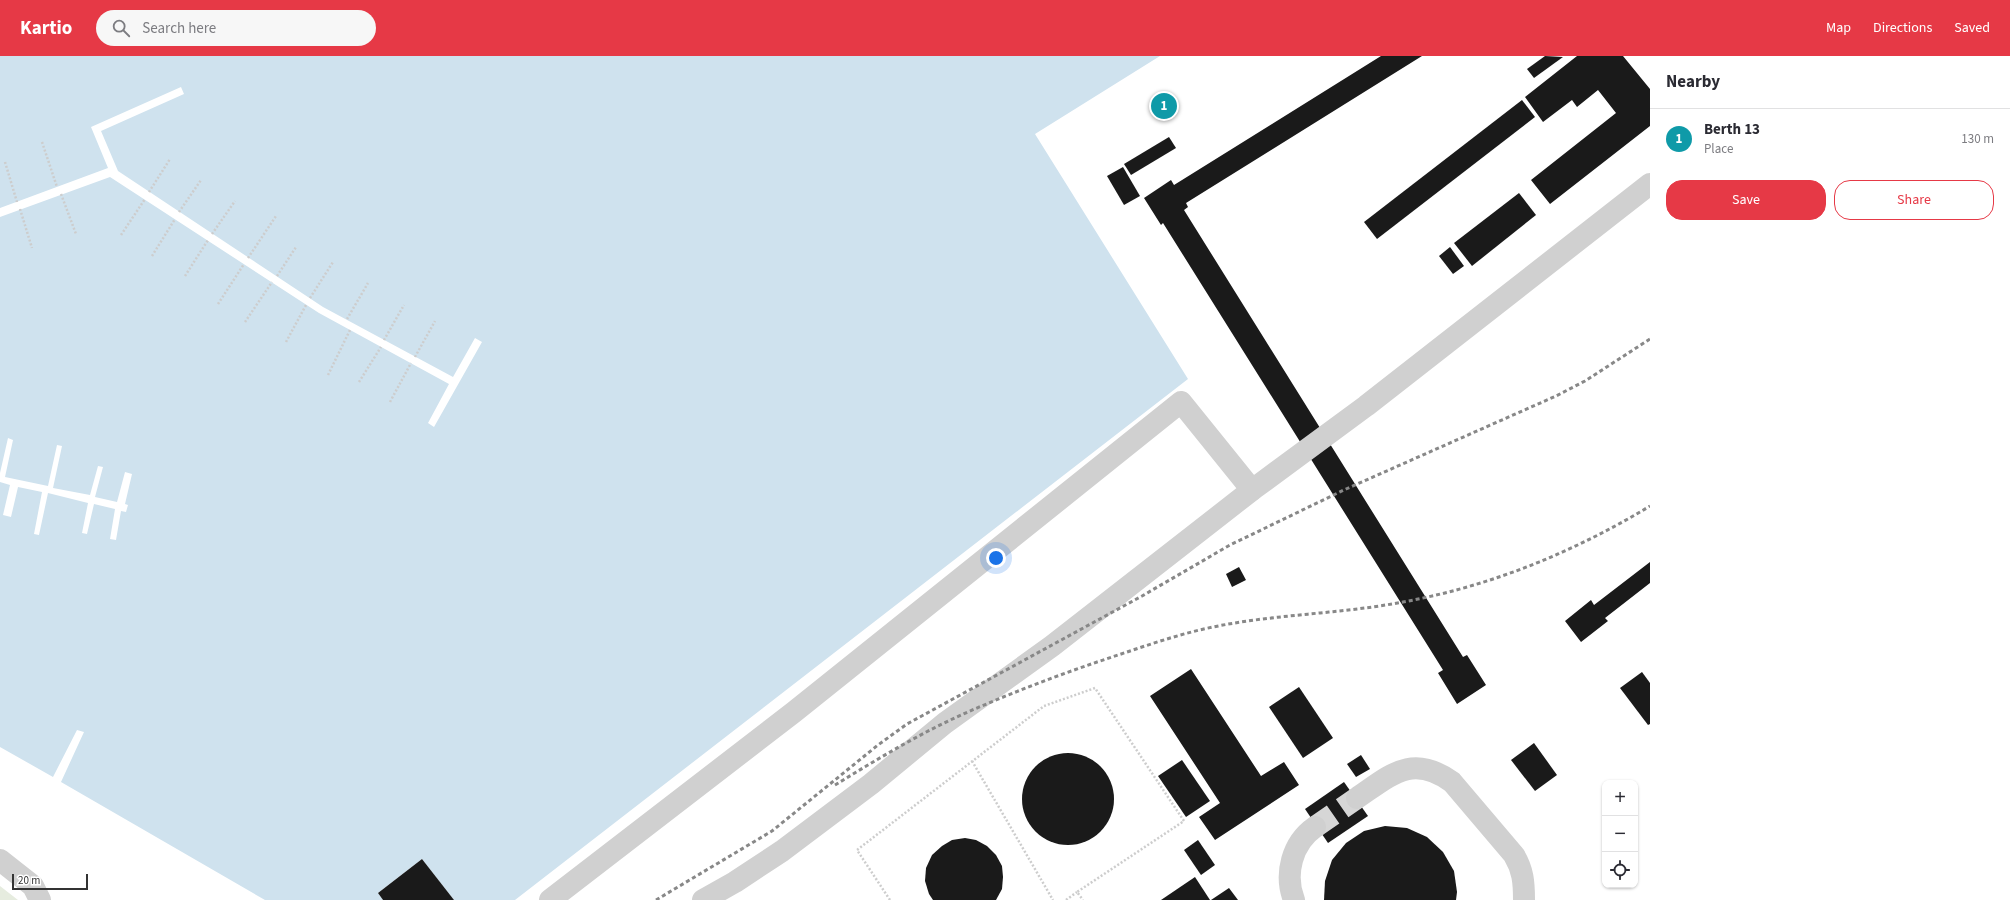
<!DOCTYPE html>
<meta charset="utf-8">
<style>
body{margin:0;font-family:"Source Sans 3",sans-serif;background:#f7f7f7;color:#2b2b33}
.controls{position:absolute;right:12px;bottom:12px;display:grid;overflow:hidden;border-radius:8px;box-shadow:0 1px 3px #0004}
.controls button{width:36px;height:36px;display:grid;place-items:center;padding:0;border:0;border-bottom:1px solid #e1e1e2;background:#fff;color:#2b2b33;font:20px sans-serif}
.scale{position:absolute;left:12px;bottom:10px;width:76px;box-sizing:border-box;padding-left:4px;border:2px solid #333;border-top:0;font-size:11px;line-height:14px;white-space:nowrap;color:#333;-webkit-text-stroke:3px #fff;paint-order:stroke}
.you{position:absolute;left:996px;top:502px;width:14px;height:14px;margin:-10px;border:3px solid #fff;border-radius:50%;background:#1a73e8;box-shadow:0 0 0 6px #1a73e833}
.badge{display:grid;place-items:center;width:26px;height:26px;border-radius:50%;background:#e63946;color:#fff;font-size:13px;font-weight:700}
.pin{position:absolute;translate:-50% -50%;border:2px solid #fff;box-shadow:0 1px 4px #0006}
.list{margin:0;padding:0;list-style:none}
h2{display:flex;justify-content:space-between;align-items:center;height:52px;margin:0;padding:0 16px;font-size:17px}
h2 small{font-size:13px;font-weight:400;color:#7c7c81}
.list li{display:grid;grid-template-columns:26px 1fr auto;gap:12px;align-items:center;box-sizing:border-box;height:60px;padding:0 16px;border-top:1px solid #e1e1e2}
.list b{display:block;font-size:15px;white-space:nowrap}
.list p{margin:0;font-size:13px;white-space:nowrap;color:#7c7c81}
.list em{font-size:13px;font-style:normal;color:#7c7c81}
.actions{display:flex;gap:8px;padding:12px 16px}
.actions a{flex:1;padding:9px 0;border:1px solid #e63946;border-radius:16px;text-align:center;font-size:14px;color:#e63946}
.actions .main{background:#e63946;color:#fff}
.icon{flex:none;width:22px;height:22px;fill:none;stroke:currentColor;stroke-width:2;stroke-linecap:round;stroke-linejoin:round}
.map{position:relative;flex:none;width:1650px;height:844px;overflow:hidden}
header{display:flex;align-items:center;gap:24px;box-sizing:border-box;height:56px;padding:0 20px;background:#e63946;color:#fff}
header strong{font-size:19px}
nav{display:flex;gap:22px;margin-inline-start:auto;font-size:14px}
.search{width:280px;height:36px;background:#f7f7f7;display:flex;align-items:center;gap:10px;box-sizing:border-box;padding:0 14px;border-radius:22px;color:#7c7c81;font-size:15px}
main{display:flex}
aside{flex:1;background:#fff}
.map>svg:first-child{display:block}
</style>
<header>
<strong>Kartio</strong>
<div class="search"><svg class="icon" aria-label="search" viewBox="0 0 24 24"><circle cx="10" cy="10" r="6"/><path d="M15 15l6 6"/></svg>Search here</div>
<nav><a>Map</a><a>Directions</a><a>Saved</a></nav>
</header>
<main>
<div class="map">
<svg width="1650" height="844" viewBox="0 0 1650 844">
<rect width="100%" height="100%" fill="#fff"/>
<path fill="#e6ecdf" d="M0,830L18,844H0Z"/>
<path fill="#cfe2ee" d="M0,0H1160L1035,78L1188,323L515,844H454L422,803L378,837L383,844H265L61,726L84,676L77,674L53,721L0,691Z"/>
<g fill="#fff">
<path d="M181,31L184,38L101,75L118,115L323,251L453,321L475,282L482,286L434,371L428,367L449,328L319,257L110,121L0,161V152L108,112L91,71Z"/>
<path d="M8,382L13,384L5,421L48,430L57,389L62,390L53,432L90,439L98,410L103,411L95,441L117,446L125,416L132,418L125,448L128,449L126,456L121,455L116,484L110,483L115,453L94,448L87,478L82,477L88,447L48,437L39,479L34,478L42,436L18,431L11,461L3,459L10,429L0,426V417Z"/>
</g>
<g fill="#1a1a1a">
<path d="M1381,0H1422L1186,147L1188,151L1184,154L1463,601L1467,599L1486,629L1457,648L1438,617L1443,614L1163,167L1161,169L1144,142L1171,124L1174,129Z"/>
<path d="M1545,0L1563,1L1534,22L1527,13Z"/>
<path d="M1577,0H1623L1650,33V70L1550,148L1531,124L1616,57L1598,34L1577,51L1572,44L1543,66L1525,41Z"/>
<path d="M1522,44L1535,61L1377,183L1364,166Z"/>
<path d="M1169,81L1176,92L1131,119L1124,108Z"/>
<path d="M1123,111L1140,140L1124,149L1107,120Z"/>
<path d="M1519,137L1536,159L1472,210L1454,187Z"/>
<path d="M1450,191L1464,210L1453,218L1439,200Z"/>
<path d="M1650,506V527L1605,562L1608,565L1581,586L1565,565L1591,544L1594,549Z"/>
<path d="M1239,511L1246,524L1232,531L1226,518Z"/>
<path d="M1191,613L1261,720L1284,706L1299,729L1215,784L1199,761L1220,747L1150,640Z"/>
<path d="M1642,616L1650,627V668L1648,669L1620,632Z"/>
<path d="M1299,631L1333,682L1303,702L1269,651Z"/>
<path d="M1534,687L1557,719L1535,735L1511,704Z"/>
<circle cx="1068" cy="743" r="46"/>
<path d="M1361,699L1370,713L1356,721L1347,708Z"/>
<path d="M1182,704L1210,745L1186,761L1158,720Z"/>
<path d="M1344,726L1368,760L1328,787L1305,753Z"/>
<path d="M1385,770L1407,772L1427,781L1443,796L1454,815L1457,836L1456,844H1324L1325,825L1332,804L1346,787L1364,775Z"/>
<path d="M965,782L976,784L987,790L996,799L1002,810L1003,821L1002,833L996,844H933L929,838L925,825L926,812L932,799L942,790L952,784Z"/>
<path d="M1198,784L1215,809L1201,819L1184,794Z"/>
<path d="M422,803L454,844H383L378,837Z"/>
<path d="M1195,821L1210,844H1161Z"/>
<path d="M1229,832L1238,844H1211Z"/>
</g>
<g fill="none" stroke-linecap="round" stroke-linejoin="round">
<path stroke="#d6d6d6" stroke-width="22" stroke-dasharray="22 11" stroke-linecap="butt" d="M1315,771L1357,742"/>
<g stroke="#cdcdcd" stroke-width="2.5" stroke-dasharray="2 2" stroke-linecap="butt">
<path d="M42,86L57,131"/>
<path d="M5,106L17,146"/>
<path d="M149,136L170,103"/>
<path d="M61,138L76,178"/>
<path d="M20,153L32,192"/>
<path d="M179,156L201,124"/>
<path d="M212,178L235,145"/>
<path d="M121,179L145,143"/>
<path d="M152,200L175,163"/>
<path d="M248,202L276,160"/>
<path d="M185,220L208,184"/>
<path d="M277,220L296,191"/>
<path d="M310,242L333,206"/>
<path d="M218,248L244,208"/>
<path d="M347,263L368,227"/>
<path d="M245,266L272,226"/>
<path d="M384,284L404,249"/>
<path d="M286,286L306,249"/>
<path d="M415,301L435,265"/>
<path d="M328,319L350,274"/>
<path d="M359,326L381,291"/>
<path d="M390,346L411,307"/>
<path d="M972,705L1053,844"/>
<path d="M890,844L857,794L1044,650L1095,632L1184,765L1077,836L1083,844"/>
<path d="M1066,844L1077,836"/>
</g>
<g stroke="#d0d0d0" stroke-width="22">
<path d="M1357,742C1391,719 1412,697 1452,726L1514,799C1523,814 1524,826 1524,844"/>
<path d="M0,804L33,830L40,844"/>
<path d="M550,844L794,656L1181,346L1252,434"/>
<path d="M703,844L735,826L782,795L871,728L945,667L1052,590L1252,434L1366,350L1650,128"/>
<path d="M1294,844C1284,818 1292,787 1315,771"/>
</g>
<g stroke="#888" stroke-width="3" stroke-dasharray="4 3" stroke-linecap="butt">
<path d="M835,729C876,704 917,679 961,659C1006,639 1053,621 1100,605C1137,593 1174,579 1213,571C1276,558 1340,558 1403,546C1491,530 1574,496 1650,450"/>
<path d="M656,844L772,775L878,689L907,668L1142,540L1230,489L1346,433L1556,340L1585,325L1650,283"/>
</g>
</g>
</svg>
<div class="controls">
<button>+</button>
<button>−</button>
<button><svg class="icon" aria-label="locate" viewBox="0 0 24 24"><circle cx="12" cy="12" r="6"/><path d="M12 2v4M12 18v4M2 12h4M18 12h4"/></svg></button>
</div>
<div class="scale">20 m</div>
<div class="you"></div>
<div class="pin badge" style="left:1164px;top:50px;background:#0f9aa8">1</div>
</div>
<aside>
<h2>Nearby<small></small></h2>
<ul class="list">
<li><span class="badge" style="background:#0f9aa8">1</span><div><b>Berth 13</b><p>Place</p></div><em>130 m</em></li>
</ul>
<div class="actions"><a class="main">Save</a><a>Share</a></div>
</aside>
</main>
